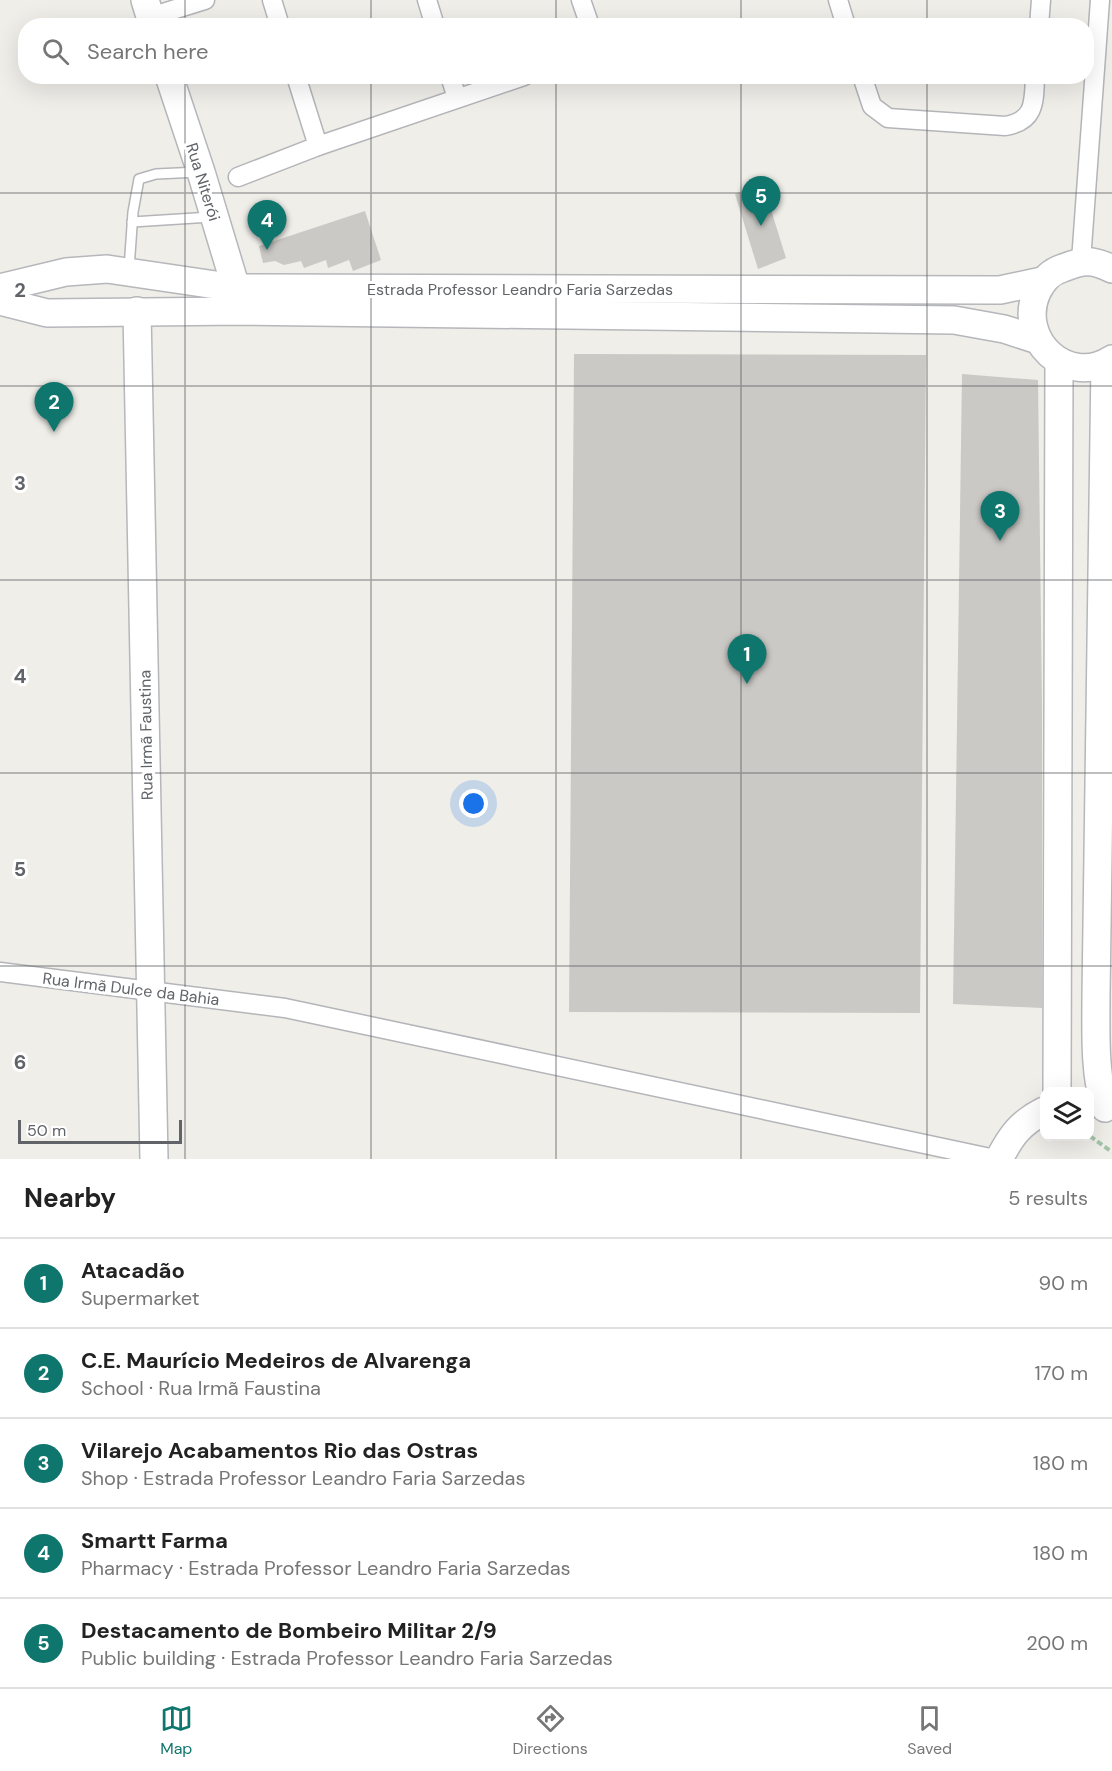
<!DOCTYPE html>
<meta charset="utf-8">
<style>
body{margin:0;font-family:"DM Sans",sans-serif;background:#f6f6f6;color:#222}
.controls{position:absolute;right:18px;bottom:18px;display:grid;overflow:hidden;border-radius:12px;box-shadow:0 6px 24px #0002}
.controls button{width:54px;height:54px;display:grid;place-items:center;padding:0;border:0;border-bottom:2px solid #e0e0e0;background:#fff;color:#222;font:30px sans-serif}
.scale{position:absolute;left:18px;bottom:15px;width:164px;box-sizing:border-box;padding-left:6px;border:3px solid #606367;border-top:0;font-size:16px;line-height:21px;white-space:nowrap;color:#606367;-webkit-text-stroke:4px #fff;paint-order:stroke}
.you{position:absolute;left:474px;top:804px;width:21px;height:21px;margin:-15px;border:4px solid #fff;border-radius:50%;background:#1a73e8;box-shadow:0 0 0 9px #1a73e833}
.badge{display:grid;place-items:center;width:39px;height:39px;border-radius:50%;background:#0f766e;color:#fff;font-size:20px;font-weight:700}
.pin{position:absolute;translate:-50% -50px;filter:drop-shadow(0 2px 3px #0008)}
.pin::after{content:'';position:absolute;top:32px;width:21px;height:18px;background:inherit;clip-path:polygon(0 0,100% 0,50% 100%)}
.list{margin:0;padding:0;list-style:none}
h2{display:flex;justify-content:space-between;align-items:center;height:78px;margin:0;padding:0 24px;font-size:26px}
h2 small{font-size:20px;font-weight:400;color:#767676}
.list li{display:grid;grid-template-columns:39px 1fr auto;gap:18px;align-items:center;box-sizing:border-box;height:90px;padding:0 24px;border-top:2px solid #e0e0e0}
.list b{display:block;font-size:22px;white-space:nowrap}
.list p{margin:0;font-size:20px;white-space:nowrap;color:#767676}
.list em{font-size:20px;font-style:normal;color:#767676}
.icon{flex:none;width:33px;height:33px;fill:none;stroke:currentColor;stroke-width:2;stroke-linecap:round;stroke-linejoin:round}
.map{position:relative;flex:none;width:1112px;height:1159px;overflow:hidden}
.search{position:absolute;background:#fff;box-shadow:0 6px 24px #0002;left:18px;right:18px;top:18px;height:66px;display:flex;align-items:center;gap:15px;box-sizing:border-box;padding:0 21px;border-radius:24px;color:#767676;font-size:22px}
.sheet{height:528px;background:#fff}
nav{display:flex;justify-content:space-around;align-items:center;box-sizing:border-box;height:84px;border-top:2px solid #e0e0e0;background:#fff;font-size:16px;color:#767676}
nav a{display:grid;justify-items:center;gap:3px}
nav .on{color:#0f766e}
.map>svg:first-child{display:block}
</style>
<div class="map">
<svg width="1112" height="1159" viewBox="0 0 1112 1159">
<rect width="100%" height="100%" fill="#f0eee9"/>
<g fill="#cbc9c5">
<path d="M763,184L786,258L758,269L735,194Z"/>
<path d="M365,211L381,260L353,271L349,260L328,268L326,260L304,268L301,261L284,265L275,261L263,263L259,246Z"/>
<path d="M574,354L926,355L920,1013L569,1012Z"/>
<path d="M962,374L1038,380L1042,703V1008L953,1004Z"/>
</g>
<g fill="none" stroke-linecap="round" stroke-linejoin="round">
<g stroke="#b4b5b9" stroke-width="12">
<g id="lane">
<path d="M132,222L211,217"/>
<path d="M129,269L133,212L139,179L156,174L199,172"/>
</g>
</g>
<g stroke="#b4b5b9" stroke-width="21">
<g id="street">
<path d="M272,0L280,26"/>
<path d="M427,0L435,26"/>
<path d="M581,0L590,26"/>
<path d="M838,0L846,26"/>
<path d="M150,17L205,0"/>
<path d="M1039,26L1041,0"/>
<path d="M296,76L318,146"/>
<path d="M450,76L457,98"/>
<path d="M862,76L872,106L888,118L1005,126C1035,121 1034,103 1035,76"/>
<path d="M238,177L318,146L524,76"/>
<path d="M1081,261L1100,0"/>
<path d="M0,972L285,1008L995,1159"/>
</g>
</g>
<g stroke="#b5b7bb" stroke-width="30">
<g id="secondary">
<path d="M145,0L153,26"/>
<path d="M169,76L201,172L236,288"/>
<path d="M1112,269C1092,259 1083,260 1063,268C1050,272 1043,280 1037,292C1016,339 1067,388 1112,359"/>
<path d="M0,288L66,272L107,269L236,288L1000,290L1042,281"/>
<path d="M0,301L47,313L242,311L954,320L1004,329L1038,340"/>
<path d="M137,311L154,1159"/>
<path d="M1057,1092L1059,361"/>
<path d="M1105,1108C1094,1071 1096,1034 1096,995L1105,364"/>
<path d="M999,1159C1011,1136 1020,1123 1044,1111"/>
</g>
</g>
<path stroke="#a3c4ab" stroke-width="4" stroke-dasharray="6 3" stroke-linecap="butt" d="M1090,1136L1112,1152"/>
<use href="#lane" stroke="#fff" stroke-width="9"/>
<use href="#street" stroke="#fff" stroke-width="18"/>
<use href="#secondary" stroke="#fff" stroke-width="27"/>
</g>
<path fill="none" stroke="#606367" stroke-width="1.5" stroke-opacity="0.55" d="M185,0V26M371,0V26M556,0V26M741,0V26M927,0V26M185,76V1159M371,76V1159M556,76V1159M741,76V1159M927,76V1159M0,193H1112M0,386H1112M0,580H1112M0,773H1112M0,966H1112"/>
<g text-anchor="middle" dominant-baseline="central" stroke-width="6" stroke-linejoin="round" paint-order="stroke">
<g font-size="16" fill="#606367" stroke="#fff">
<text transform="translate(203 182) rotate(73)">Rua Niterói</text>
<text x="520" y="289">Estrada Professor Leandro Faria Sarzedas</text>
<text transform="translate(146 735) rotate(-91)">Rua Irmã Faustina</text>
<text transform="translate(131 989) rotate(7)">Rua Irmã Dulce da Bahia</text>
</g>
</g>
<g font-size="20" text-anchor="middle" font-weight="bold" fill="#606367" stroke="#fff" stroke-width="6" stroke-linejoin="round" paint-order="stroke">
<text x="20" y="297">2</text>
<text x="20" y="490">3</text>
<text x="20" y="683">4</text>
<text x="20" y="876">5</text>
<text x="20" y="1069">6</text>
</g>
</svg>
<div class="controls">
<button><svg class="icon" aria-label="layers" viewBox="0 0 24 24"><path d="M12 4l9 5-9 5-9-5zM3 14l9 5 9-5"/></svg></button>
</div>
<div class="scale">50 m</div>
<div class="you"></div>
<div class="pin badge" style="left:747px;top:684px">1</div>
<div class="pin badge" style="left:54px;top:432px">2</div>
<div class="pin badge" style="left:1000px;top:541px">3</div>
<div class="pin badge" style="left:267px;top:250px">4</div>
<div class="pin badge" style="left:761px;top:226px">5</div>
<div class="search"><svg class="icon" aria-label="search" viewBox="0 0 24 24"><circle cx="10" cy="10" r="6"/><path d="M15 15l6 6"/></svg>Search here</div>
</div>
<section class="sheet">
<h2>Nearby<small>5 results</small></h2>
<ul class="list">
<li><span class="badge">1</span><div><b>Atacadão</b><p>Supermarket</p></div><em>90 m</em></li>
<li><span class="badge">2</span><div><b>C.E. Maurício Medeiros de Alvarenga</b><p>School · Rua Irmã Faustina</p></div><em>170 m</em></li>
<li><span class="badge">3</span><div><b>Vilarejo Acabamentos Rio das Ostras</b><p>Shop · Estrada Professor Leandro Faria Sarzedas</p></div><em>180 m</em></li>
<li><span class="badge">4</span><div><b>Smartt Farma</b><p>Pharmacy · Estrada Professor Leandro Faria Sarzedas</p></div><em>180 m</em></li>
<li><span class="badge">5</span><div><b>Destacamento de Bombeiro Militar 2/9</b><p>Public building · Estrada Professor Leandro Faria Sarzedas</p></div><em>200 m</em></li>
</ul>
</section>
<nav>
<a class="on"><svg class="icon" aria-label="map" viewBox="0 0 24 24"><path d="M3 6l6-2 6 2 6-2v14l-6 2-6-2-6 2zM9 4v14M15 6v14"/></svg>Map</a>
<a><svg class="icon" aria-label="directions" viewBox="0 0 24 24"><path d="M12 3l9 9-9 9-9-9zM9 14v-3h6M13 9l2 2-2 2"/></svg>Directions</a>
<a><svg class="icon" aria-label="saved" viewBox="0 0 24 24"><path d="M7 4h10v16l-5-4-5 4z"/></svg>Saved</a>
</nav>
